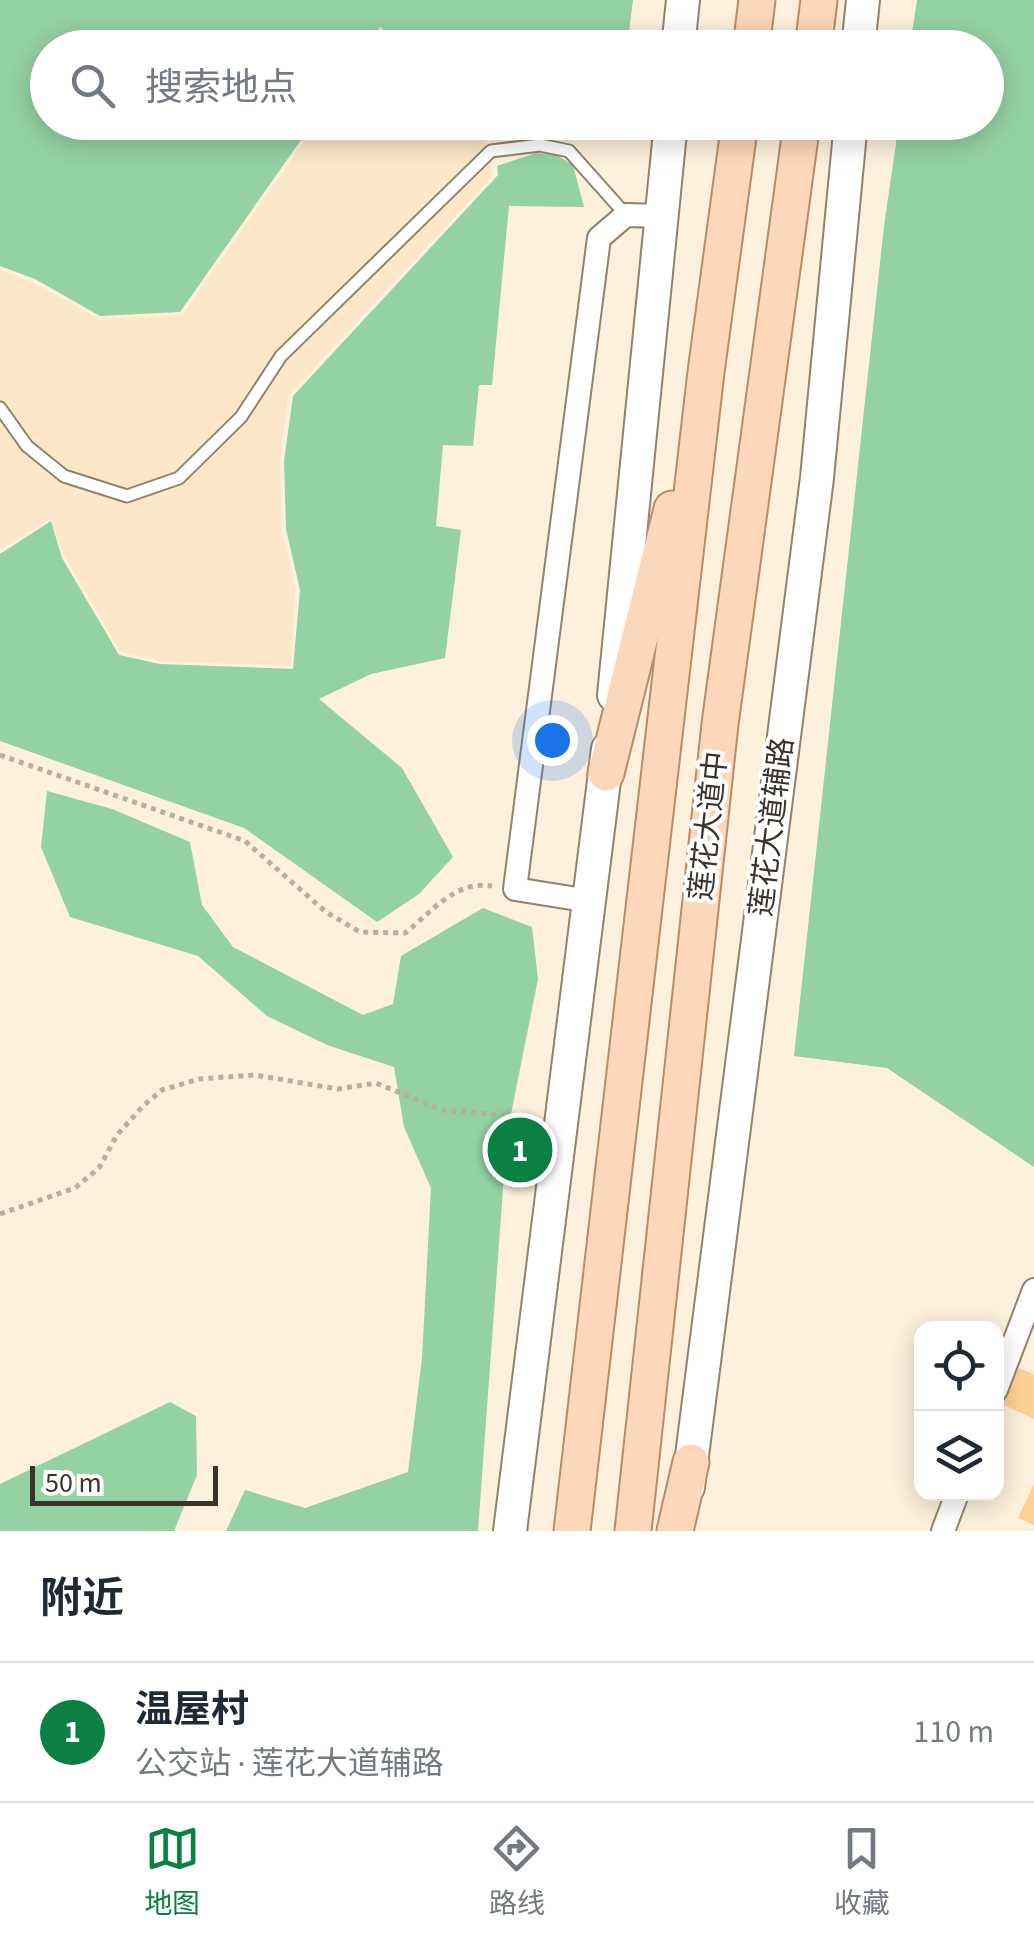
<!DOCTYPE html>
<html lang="zh">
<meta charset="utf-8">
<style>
body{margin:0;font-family:"Source Sans 3","Noto Sans SC",sans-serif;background:#f6f6f7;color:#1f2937}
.controls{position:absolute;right:30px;bottom:30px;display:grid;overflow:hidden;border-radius:20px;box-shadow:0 5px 25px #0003}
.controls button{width:90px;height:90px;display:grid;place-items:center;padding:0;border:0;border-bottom:2px solid #e0e1e3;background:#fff;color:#1f2937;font:50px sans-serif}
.scale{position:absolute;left:30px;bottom:25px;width:188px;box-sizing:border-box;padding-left:10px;border:5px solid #39332a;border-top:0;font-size:28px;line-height:35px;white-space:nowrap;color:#39332a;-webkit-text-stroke:8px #fff;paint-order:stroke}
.you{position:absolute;left:552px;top:740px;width:35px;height:35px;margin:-25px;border:8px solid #fff;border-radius:50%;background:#1a73e8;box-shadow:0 0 0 15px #1a73e833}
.badge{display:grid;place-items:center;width:65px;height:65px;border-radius:50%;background:#0b8043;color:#fff;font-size:32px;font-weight:700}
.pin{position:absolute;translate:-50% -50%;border:5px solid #fff;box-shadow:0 2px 10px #0006}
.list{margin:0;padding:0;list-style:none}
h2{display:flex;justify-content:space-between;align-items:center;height:130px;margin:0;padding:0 40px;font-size:42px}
h2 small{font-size:32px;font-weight:400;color:#747a83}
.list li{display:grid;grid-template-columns:65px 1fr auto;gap:30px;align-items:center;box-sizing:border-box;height:140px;padding:0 40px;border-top:2px solid #e0e1e3}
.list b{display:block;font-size:38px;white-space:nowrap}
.list p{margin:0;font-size:32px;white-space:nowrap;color:#747a83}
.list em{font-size:32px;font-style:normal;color:#747a83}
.icon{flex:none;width:55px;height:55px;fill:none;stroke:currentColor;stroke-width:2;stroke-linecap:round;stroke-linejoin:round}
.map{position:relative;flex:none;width:1034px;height:1531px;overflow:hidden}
.search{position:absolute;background:#fff;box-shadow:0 5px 25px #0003;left:30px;right:30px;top:30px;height:110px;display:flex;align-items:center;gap:25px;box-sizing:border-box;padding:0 35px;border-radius:55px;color:#747a83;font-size:38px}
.sheet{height:270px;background:#fff}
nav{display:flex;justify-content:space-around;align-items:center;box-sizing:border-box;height:140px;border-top:2px solid #e0e1e3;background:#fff;font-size:28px;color:#747a83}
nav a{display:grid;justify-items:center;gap:5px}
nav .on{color:#0b8043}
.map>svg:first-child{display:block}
</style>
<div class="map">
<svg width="1034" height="1531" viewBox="0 0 1034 1531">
<rect width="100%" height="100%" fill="#fdf1dd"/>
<path fill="#fce8c8" d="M317,123H480L493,176L288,396L280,462L282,530L295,590L291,666L160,661L120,651L64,555L51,519L0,550V270L35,283L99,319L182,315Z"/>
<g fill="#94d1a3">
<path d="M0,0H633L627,47H403L380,27L366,47L48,48V122L313,123L180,312L100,316L35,279L0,266Z"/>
<path d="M917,0H1034V1167L887,1068L794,1056L884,226L899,123L986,122V48L910,47Z"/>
<path d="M536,153L555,154L573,165L584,207L509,206L492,385H479L473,446L443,445L436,526L461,530L445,658L371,674L319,699L402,768L453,857L419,894L377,922L244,828L0,741V554L51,521L62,558L119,655L160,664L293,669L300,590L286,529L284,461L293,396L498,175L497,166Z"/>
<path d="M47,791L112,809L190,842L202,905L233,947L363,1015L393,1004L401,956L483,908L532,927L538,979L507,1134L478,1531H226L245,1490L305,1508L408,1472L422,1358L431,1188L404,1127L394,1067L327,1045L267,1016L198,956L70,917L41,847Z"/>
<path d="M170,1402L196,1416L197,1475L174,1531H0V1484Z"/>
</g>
<g fill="#fcd195">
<path d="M1019,1368L1034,1375V1419L1002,1404Z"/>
<path d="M1034,1484V1525L1018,1518Z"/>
</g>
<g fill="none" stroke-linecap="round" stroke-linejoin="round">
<g stroke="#91826c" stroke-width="15">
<path id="lane" d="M0,408L27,446L64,476L127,496L179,478L241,417L281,356L491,151L540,145L569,151L626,215"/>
</g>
<g stroke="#91826c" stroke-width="26">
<g id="street">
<path d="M590,901L515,889L599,238L626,215L661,216"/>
<path d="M996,1390L1034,1290"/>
<path d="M943,1531L957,1494"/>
</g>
</g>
<g stroke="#91826c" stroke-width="36">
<g id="secondary">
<path d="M678,48L683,0"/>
<path d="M858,48L863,0"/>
<path d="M614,695L671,122"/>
<path d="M688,1487L817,478L851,122"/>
<path d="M510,1531L608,749"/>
</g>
</g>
<g stroke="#b88c69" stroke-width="39">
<g id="primary">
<path d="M751,48L757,0"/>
<path d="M813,48L819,0"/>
<path d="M606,773L672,509"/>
<path d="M572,1531L706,372L740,122"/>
<path d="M633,1531L720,724L802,122"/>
<path d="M675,1531L691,1462"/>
</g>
</g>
<g stroke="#b9af9f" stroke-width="5" stroke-dasharray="5 5" stroke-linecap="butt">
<path d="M0,755L245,841L326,912L360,932L405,933C432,912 455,880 492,886"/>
<path d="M0,1214L75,1188L99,1168L117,1135L143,1106L162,1090L199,1079L255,1075L338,1089L376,1083L442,1110L537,1118"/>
</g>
<use href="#lane" stroke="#fff" stroke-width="11"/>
<use href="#street" stroke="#fff" stroke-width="22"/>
<use href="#secondary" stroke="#fff" stroke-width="32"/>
<use href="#primary" stroke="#fdd7b9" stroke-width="35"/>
</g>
<g text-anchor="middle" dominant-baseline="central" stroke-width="8" stroke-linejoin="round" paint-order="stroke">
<g font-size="30" fill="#39332a" stroke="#fff">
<text transform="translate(709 826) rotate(-84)">莲花大道中</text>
<text transform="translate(772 827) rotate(-83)">莲花大道辅路</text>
</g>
</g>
</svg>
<div class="controls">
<button><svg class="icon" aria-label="locate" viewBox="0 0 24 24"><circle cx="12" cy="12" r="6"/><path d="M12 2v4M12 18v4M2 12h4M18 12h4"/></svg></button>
<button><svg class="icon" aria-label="layers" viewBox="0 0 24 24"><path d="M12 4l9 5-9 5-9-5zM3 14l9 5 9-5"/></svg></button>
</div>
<div class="scale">50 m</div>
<div class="you"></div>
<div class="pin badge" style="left:520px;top:1150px">1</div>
<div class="search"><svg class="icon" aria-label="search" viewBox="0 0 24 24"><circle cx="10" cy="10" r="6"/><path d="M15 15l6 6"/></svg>搜索地点</div>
</div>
<section class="sheet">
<h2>附近<small></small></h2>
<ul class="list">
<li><span class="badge">1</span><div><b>温屋村</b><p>公交站 · 莲花大道辅路</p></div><em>110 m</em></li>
</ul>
</section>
<nav>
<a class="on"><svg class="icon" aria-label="map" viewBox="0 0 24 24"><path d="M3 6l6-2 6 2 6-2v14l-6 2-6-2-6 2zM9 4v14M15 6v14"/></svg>地图</a>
<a><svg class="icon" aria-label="directions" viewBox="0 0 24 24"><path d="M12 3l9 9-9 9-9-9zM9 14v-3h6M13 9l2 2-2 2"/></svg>路线</a>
<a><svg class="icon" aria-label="saved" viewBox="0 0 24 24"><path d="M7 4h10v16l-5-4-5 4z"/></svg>收藏</a>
</nav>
